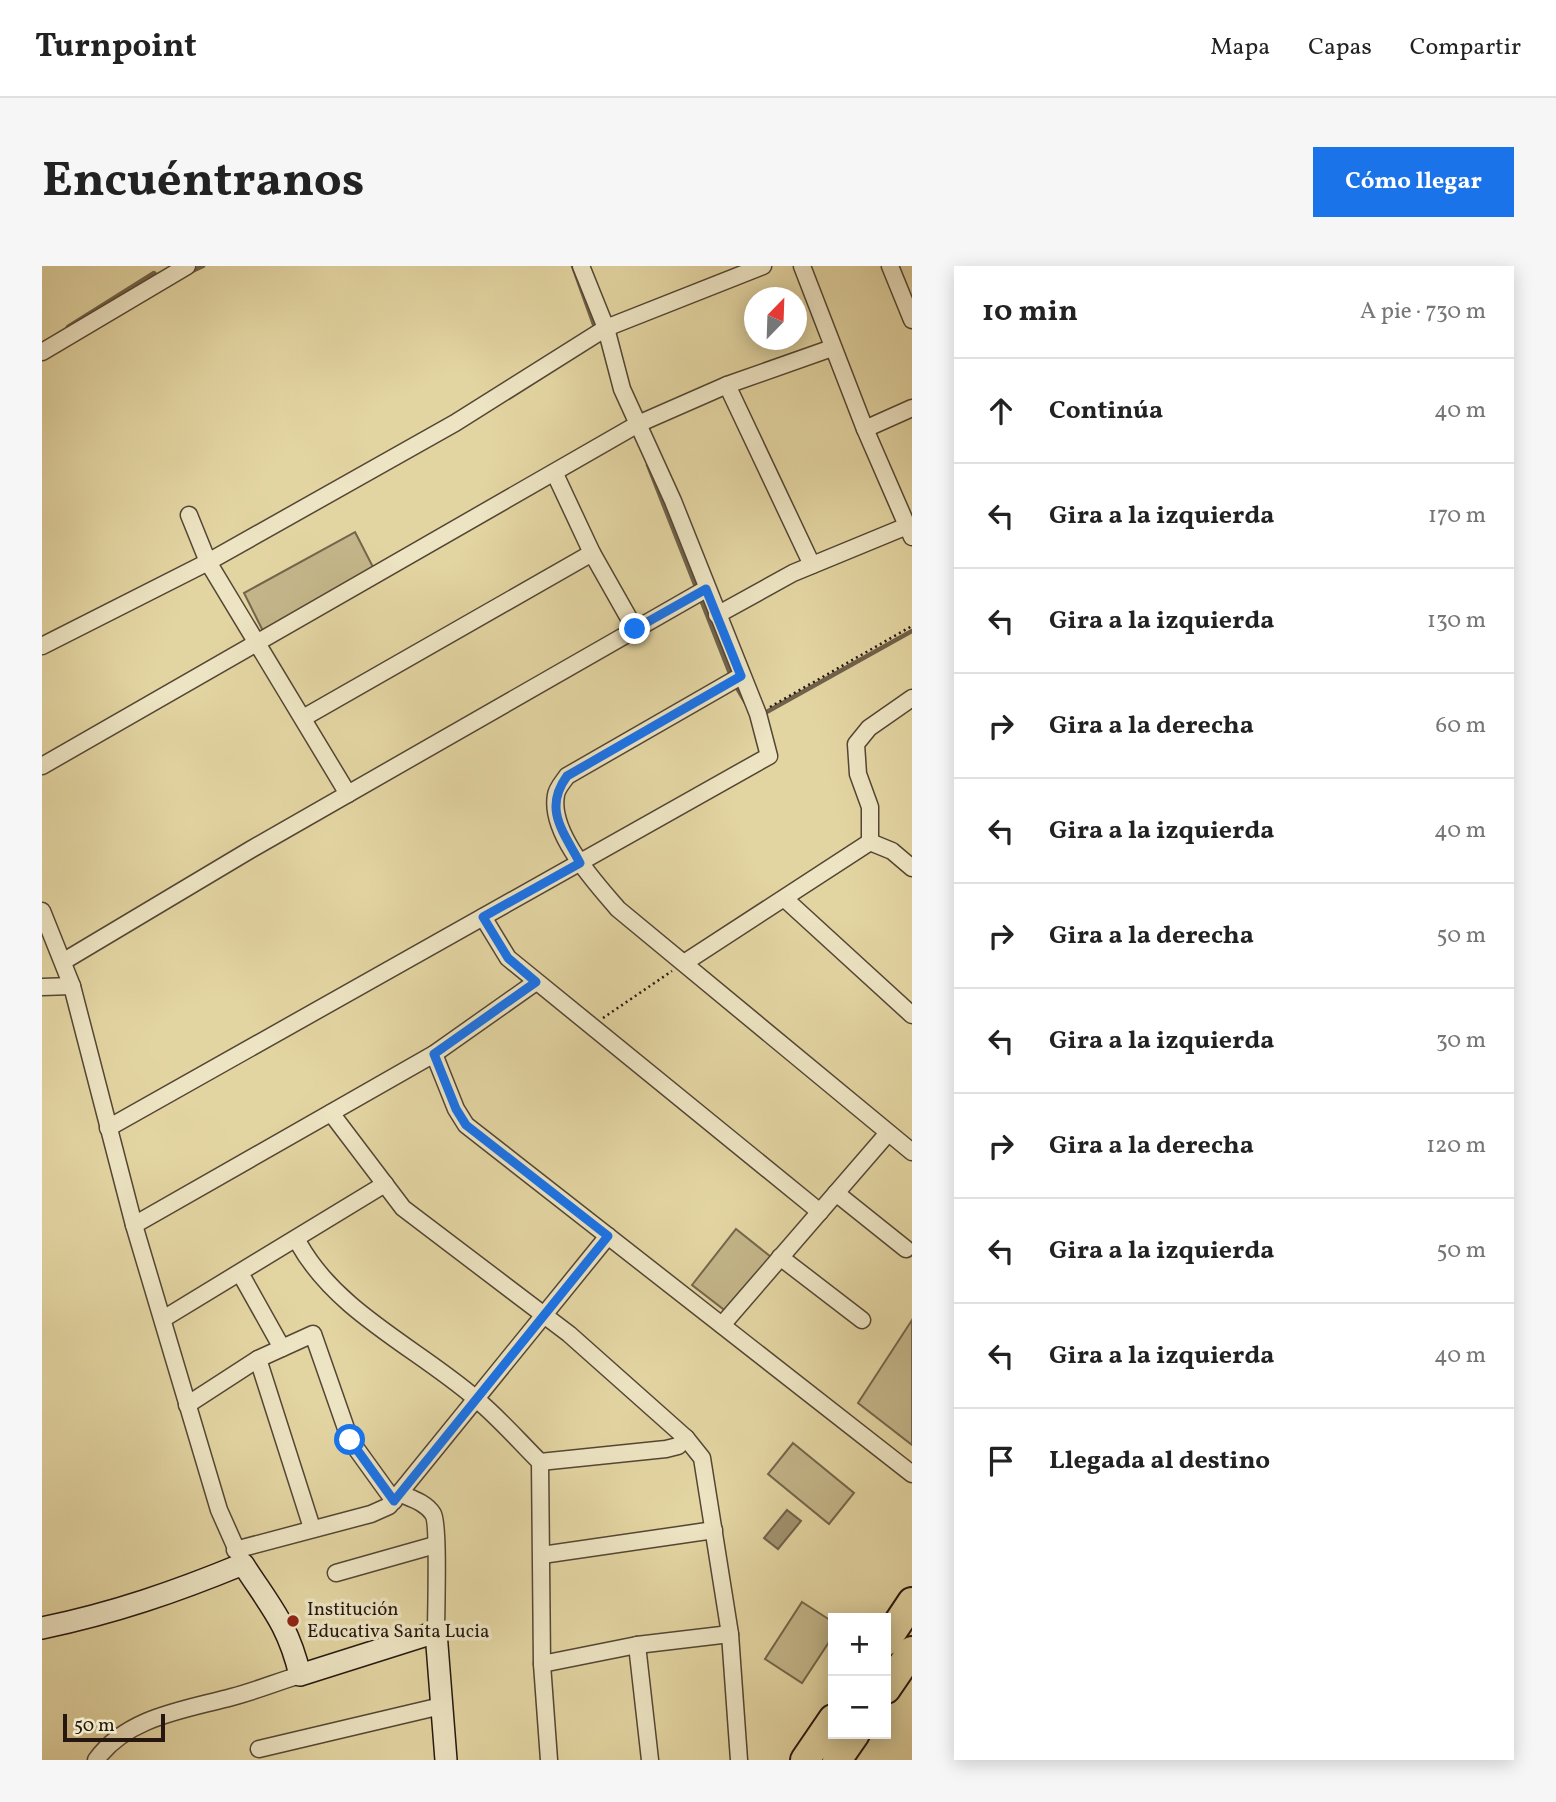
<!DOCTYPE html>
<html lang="es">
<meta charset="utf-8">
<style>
body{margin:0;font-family:Vollkorn,serif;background:#f6f6f6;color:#222}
.controls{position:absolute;right:21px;bottom:21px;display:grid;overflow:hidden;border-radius:0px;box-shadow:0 4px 18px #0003}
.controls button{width:63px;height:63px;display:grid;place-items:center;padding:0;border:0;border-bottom:2px solid #e0e0e0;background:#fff;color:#222;font:35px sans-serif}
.compass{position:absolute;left:702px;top:21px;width:63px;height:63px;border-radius:50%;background:#fff;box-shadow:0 4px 18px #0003;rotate:23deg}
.scale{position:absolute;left:21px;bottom:18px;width:102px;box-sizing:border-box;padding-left:7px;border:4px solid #251710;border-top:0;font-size:19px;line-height:24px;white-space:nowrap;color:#251710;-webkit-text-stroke:5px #ede4c3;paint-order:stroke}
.stop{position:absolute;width:21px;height:21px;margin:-16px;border:5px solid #1a73e8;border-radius:50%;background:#fff}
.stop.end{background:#1a73e8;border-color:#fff;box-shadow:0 2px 7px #0008}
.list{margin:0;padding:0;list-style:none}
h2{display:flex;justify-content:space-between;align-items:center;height:91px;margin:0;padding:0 28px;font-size:30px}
h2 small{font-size:23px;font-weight:400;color:#767676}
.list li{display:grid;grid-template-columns:46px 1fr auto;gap:21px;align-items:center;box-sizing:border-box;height:105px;padding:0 28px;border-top:2px solid #e0e0e0}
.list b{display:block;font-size:26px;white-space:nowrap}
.list em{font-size:23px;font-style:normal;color:#767676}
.icon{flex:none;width:38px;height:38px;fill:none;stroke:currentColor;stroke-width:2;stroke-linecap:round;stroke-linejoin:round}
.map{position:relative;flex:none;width:870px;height:1494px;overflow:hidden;border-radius:0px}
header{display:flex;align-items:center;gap:42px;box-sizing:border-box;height:98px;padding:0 35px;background:#fff;border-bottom:2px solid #e0e0e0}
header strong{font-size:33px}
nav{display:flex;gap:38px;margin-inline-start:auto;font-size:24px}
.intro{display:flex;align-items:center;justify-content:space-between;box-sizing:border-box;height:168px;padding:0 42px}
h1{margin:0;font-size:49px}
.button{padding:18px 32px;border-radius:0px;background:#1a73e8;color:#fff;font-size:24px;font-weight:700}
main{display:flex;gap:42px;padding:0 42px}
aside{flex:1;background:#fff;border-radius:0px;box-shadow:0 4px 18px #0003}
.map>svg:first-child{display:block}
</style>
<header>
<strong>Turnpoint</strong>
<nav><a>Mapa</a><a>Capas</a><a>Compartir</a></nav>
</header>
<div class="intro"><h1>Encuéntranos</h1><a class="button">Cómo llegar</a></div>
<main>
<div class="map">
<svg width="870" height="1494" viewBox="0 0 870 1494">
<rect width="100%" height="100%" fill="#e3d5a2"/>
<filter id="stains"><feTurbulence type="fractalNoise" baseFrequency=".00286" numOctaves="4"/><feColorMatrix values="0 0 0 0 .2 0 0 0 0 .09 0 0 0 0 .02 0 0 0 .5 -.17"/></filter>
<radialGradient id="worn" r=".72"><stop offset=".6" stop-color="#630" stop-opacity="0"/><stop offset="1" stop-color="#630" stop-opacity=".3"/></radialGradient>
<g fill="#c3b589" stroke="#74664c" stroke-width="2">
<path d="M313,266L331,301L221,365L202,327Z"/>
<path d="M694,963L729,991L685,1046L650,1019Z"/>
<path d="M870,1054V1179L816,1137Z"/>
<path d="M751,1177L812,1227L787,1258L726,1208Z"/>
<path d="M760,1336L791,1356V1370L760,1417L723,1393Z"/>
</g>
<path fill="#a29470" stroke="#70624a" stroke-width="2" d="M745,1244L759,1255L736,1283L722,1272Z"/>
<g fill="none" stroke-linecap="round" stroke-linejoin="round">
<g stroke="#70624a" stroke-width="4.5">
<path d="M531,0L554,64"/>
<path d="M146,7L161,0"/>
<path d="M26,61L112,7L118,13"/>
<path d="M606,199L691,415L704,437"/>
<path d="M721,448L870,365"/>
</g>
<g stroke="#544634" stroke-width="19">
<g id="street">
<path d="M760,0L823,163L870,271"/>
<path d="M848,0L870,54"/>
<path d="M0,86L145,0"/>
<path d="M685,119L770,299"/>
<path d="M823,163L870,142"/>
<path d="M513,208L550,287L593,363"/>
<path d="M147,249L166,296L306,528"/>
<path d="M675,349L751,307L865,260"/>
<path d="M0,380L166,296L413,157L564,62L721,0"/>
<path d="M699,410L525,510C521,516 515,522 514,529C507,567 553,616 576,643L870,886"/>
<path d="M261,452L550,287"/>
<path d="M0,500L596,158L685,119L790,82"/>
<path d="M828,576L850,585L870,602"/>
<path d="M743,633L870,749"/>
<path d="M0,645L30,720L92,959L177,1244L201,1298"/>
<path d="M441,651L466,692L778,946"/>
<path d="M22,695L208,584L664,323"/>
<path d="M642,697L828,576V541L816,508L814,478L827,462L870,432"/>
<path d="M0,721L30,720"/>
<path d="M392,788L414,843L424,859L870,1208"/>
<path d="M289,847L361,942L527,1068L644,1172L660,1192L688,1368L697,1494"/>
<path d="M66,862L727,490L716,448L631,235L580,123L564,62L539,0"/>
<path d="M794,927L864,983"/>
<path d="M92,959L392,788L494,716"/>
<path d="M257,978C295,1046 375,1082 433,1132C456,1151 477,1175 498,1196L500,1398L507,1494"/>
<path d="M738,991L820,1054"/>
<path d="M202,1014L240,1082"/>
<path d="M121,1053L343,918"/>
<path d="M680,1059L846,867"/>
<path d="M216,1093L270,1262"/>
<path d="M145,1139L216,1093L271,1068L308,1174L352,1235"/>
<path d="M498,1196L624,1183L636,1180L644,1172"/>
<path d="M359,1228C371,1233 384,1237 391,1248C397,1257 394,1348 394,1366"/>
<path d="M193,1284L329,1248L347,1240L566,970"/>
<path d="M500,1289L672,1264"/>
<path d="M294,1307L393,1279"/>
<path d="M595,1379L608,1494"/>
<path d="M500,1398L595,1379L688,1368"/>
<path d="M217,1483L399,1440"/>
<path d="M54,1494C85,1451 142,1444 190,1431C213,1425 235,1416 258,1409"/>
</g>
</g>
<g stroke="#251710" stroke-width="24">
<path id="secondary" d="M0,1362C72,1347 133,1326 201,1298C228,1340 246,1358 258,1409L394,1366L404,1494"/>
</g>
<g stroke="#251710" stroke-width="32">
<g id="highway">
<path d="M844,1375L870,1336"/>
<path d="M844,1423L870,1385"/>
<path d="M763,1494L791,1453"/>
<path d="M795,1494L813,1468"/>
</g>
</g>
<g stroke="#251710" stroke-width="2.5" stroke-dasharray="2 3.5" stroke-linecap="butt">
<path d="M728,441L870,360"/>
<path d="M561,752L630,705"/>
</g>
<use href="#street" stroke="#ede4c3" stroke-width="16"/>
<use href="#secondary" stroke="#ede4c3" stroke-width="21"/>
<use href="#highway" stroke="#e3d5a2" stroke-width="28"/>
</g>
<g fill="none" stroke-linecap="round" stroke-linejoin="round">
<path stroke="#1a73e8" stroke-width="9" d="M308,1174L352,1235L566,970L424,859L414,843L392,788L494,716L466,692L441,651L538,597C521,565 501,543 525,510L699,410L664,323L593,363"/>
</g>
<circle fill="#8f2418" stroke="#ede4c3" stroke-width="2.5" cx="251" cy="1355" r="7"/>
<g text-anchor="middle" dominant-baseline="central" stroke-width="7" stroke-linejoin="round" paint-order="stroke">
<g font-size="19" fill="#251710" stroke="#ede4c3" text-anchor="start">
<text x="265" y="1344">Institución<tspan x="265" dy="22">Educativa Santa Lucia</tspan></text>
</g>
</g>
<rect width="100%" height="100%" filter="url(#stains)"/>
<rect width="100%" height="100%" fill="url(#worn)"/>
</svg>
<div class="controls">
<button>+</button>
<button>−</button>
</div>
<svg class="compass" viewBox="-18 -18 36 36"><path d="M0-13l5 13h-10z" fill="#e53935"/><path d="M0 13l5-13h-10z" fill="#767676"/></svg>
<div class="scale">50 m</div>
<div class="stop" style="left:308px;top:1174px"></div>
<div class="stop end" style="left:593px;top:363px"></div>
</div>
<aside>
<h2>10 min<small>A pie · 730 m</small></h2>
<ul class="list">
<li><svg class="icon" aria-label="ahead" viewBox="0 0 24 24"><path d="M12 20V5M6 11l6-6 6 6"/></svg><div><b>Continúa</b></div><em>40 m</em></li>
<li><svg class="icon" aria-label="left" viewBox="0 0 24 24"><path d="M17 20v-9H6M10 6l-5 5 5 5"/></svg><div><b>Gira a la izquierda</b></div><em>170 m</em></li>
<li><svg class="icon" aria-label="left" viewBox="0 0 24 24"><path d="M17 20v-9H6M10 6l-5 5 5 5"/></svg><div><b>Gira a la izquierda</b></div><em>130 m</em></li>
<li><svg class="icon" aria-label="right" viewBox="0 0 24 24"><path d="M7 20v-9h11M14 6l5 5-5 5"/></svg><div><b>Gira a la derecha</b></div><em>60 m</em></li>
<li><svg class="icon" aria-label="left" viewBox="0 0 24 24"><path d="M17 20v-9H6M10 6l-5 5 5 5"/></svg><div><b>Gira a la izquierda</b></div><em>40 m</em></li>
<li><svg class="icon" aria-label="right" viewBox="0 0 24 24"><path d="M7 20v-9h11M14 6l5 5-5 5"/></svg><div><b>Gira a la derecha</b></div><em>50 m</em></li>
<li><svg class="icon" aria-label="left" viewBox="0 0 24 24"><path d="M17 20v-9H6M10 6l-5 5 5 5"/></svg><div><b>Gira a la izquierda</b></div><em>30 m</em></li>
<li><svg class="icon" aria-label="right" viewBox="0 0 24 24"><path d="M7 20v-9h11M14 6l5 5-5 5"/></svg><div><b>Gira a la derecha</b></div><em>120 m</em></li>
<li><svg class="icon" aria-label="left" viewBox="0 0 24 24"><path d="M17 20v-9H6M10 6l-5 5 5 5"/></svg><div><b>Gira a la izquierda</b></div><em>50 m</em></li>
<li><svg class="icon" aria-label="left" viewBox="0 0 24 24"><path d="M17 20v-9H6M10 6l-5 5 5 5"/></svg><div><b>Gira a la izquierda</b></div><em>40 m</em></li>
<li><svg class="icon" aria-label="arrive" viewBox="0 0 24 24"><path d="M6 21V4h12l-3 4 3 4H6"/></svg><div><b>Llegada al destino</b></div></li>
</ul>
</aside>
</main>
